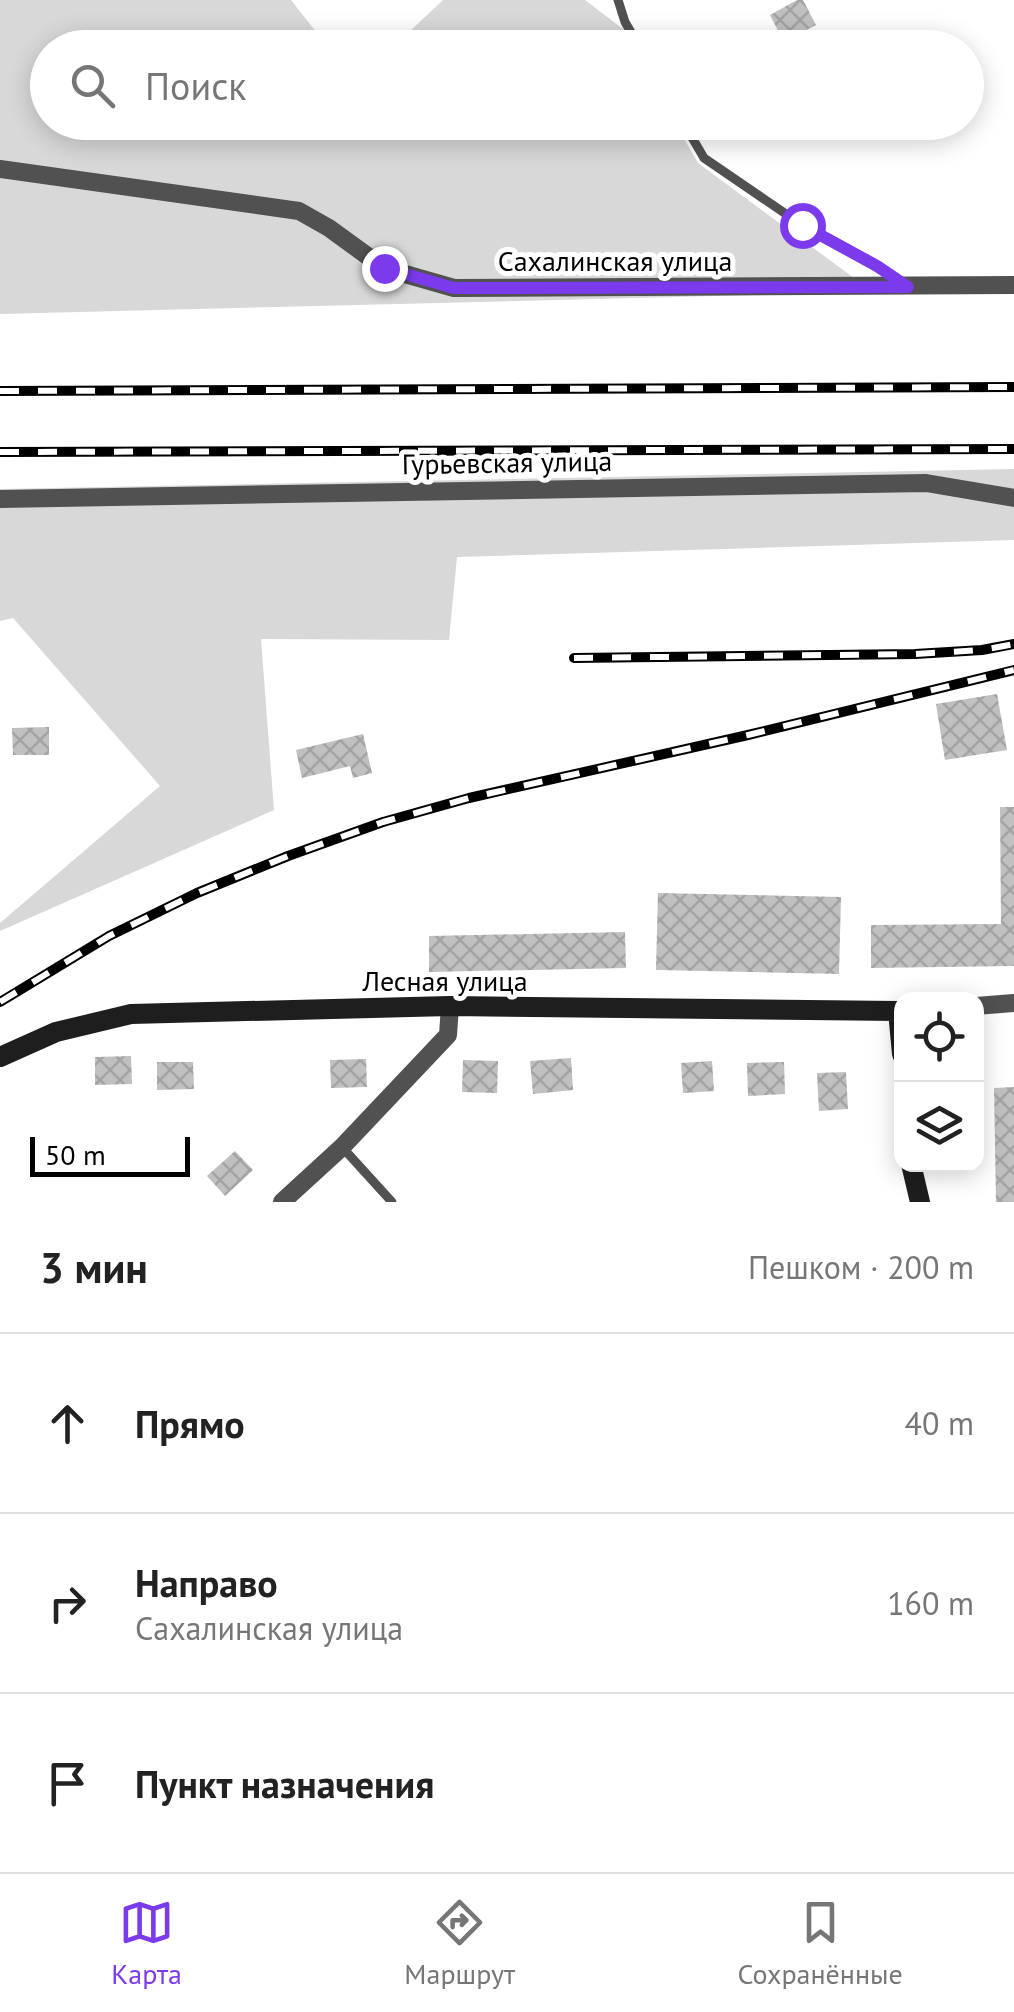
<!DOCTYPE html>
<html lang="ru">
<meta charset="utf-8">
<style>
body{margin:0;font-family:"PT Sans",sans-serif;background:#f6f6f6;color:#222}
.controls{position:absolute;right:30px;bottom:30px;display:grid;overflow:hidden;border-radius:20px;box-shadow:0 5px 25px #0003}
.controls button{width:90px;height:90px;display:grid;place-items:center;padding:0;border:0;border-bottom:2px solid #e0e0e0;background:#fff;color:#222;font:50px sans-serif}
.scale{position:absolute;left:30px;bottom:25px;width:160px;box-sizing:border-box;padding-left:10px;border:5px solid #000;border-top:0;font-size:28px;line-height:35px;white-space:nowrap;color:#000;-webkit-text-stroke:8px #fff;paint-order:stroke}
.stop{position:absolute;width:30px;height:30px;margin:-22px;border:8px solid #7c3aed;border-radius:50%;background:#fff}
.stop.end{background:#7c3aed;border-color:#fff;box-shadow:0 2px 10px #0008}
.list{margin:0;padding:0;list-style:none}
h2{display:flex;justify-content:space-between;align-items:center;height:130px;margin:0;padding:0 40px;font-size:42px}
h2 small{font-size:32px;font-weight:400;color:#767676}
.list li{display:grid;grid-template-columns:65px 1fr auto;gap:30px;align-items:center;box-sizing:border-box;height:180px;padding:0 40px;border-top:2px solid #e0e0e0}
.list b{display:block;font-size:38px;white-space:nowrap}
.list p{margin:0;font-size:32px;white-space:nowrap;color:#767676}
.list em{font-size:32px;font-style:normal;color:#767676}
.icon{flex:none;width:55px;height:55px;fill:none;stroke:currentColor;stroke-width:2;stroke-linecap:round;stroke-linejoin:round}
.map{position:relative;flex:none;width:1014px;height:1202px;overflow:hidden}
.search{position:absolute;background:#fff;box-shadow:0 5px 25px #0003;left:30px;right:30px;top:30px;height:110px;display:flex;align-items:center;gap:25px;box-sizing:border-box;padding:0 35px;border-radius:55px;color:#767676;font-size:38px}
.sheet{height:670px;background:#fff}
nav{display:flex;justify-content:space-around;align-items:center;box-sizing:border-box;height:140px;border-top:2px solid #e0e0e0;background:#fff;font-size:28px;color:#767676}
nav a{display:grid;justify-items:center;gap:5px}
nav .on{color:#7c3aed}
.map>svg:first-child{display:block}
</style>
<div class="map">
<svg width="1014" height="1202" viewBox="0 0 1014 1202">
<defs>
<pattern id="building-cross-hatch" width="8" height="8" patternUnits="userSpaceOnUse" patternTransform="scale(2.5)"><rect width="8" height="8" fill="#c0c0c0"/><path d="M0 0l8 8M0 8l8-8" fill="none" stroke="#a3a3a3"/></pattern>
</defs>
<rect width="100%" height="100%" fill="#fff"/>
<g fill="#d8d8d8">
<path d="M0,0H291L328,47L48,48V122L675,123L698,163L873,292L0,314Z"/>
<path d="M443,0H585L623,29L633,47H393Z"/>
<path d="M1014,469V540L457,557L449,640L261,639L274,810L0,931V923L160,786L13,618L0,621V489Z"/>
</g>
<g fill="url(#building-cross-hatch)">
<path d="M797,0H803L816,25L784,42L770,15Z"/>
<path d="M997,694L1007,750L945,760L936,704Z"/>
<path d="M49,727V755H13L12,728Z"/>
<path d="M363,734L372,773L353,778L350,766L302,778L296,750Z"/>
<path d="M1000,807H1014V966L871,968V925L1001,924Z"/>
<path d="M658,893L841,897L839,974L656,970Z"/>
<path d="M625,932L626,968L429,972V936Z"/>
<path d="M131,1056L132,1084L95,1085V1057Z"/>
<path d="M571,1058L573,1090L533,1094L530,1061Z"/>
<path d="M366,1059L367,1087L331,1088L330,1060Z"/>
<path d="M463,1060L498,1061L497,1093L462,1092Z"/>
<path d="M712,1061L714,1091L683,1093L681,1063Z"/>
<path d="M157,1062H193L194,1089L157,1090Z"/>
<path d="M784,1062L785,1094L748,1096L747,1063Z"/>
<path d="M846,1072L848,1109L819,1111L817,1073Z"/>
<path d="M1014,1087V1202H996L994,1088Z"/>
<path d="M235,1151L253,1170L225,1196L207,1176Z"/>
</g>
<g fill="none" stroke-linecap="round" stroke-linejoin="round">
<g stroke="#515151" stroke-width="9">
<path d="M618,0L625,22L640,48"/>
<path d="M683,122L704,158L802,225L877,266L901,282"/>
<path d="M342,1147L392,1202"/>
</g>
<g stroke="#515151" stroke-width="18">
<path d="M0,169L299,211L329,228L384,268L454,288L1014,285"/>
<path d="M0,499L926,483L1014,498"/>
<path d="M976,1006L1014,1003"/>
<path d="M282,1202L342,1147L448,1035L450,1006"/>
</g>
<g stroke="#1e1e1e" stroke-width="20">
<path d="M0,1057L56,1032L131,1014L450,1006L898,1011L902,1054"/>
<path d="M911,1164L920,1202"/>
</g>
<g stroke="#000" stroke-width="10">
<g id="rail">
<path d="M0,391L1014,387"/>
<path d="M0,452L1014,449"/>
<path d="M574,658L915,654L982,650L1014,644"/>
<path d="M0,1002L109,936L197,893L288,856L383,822L469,798L748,735L1014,670"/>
</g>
</g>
<use href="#rail" stroke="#fff" stroke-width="6" stroke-dasharray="19" stroke-linecap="butt"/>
</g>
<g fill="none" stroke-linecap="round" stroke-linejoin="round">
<path stroke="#7c3aed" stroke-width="12" d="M384,268L454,288L908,287L877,266L802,225"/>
</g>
<g text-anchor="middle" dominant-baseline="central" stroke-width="10" stroke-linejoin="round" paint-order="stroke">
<g font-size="28" fill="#000" stroke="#fff">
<text x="615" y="260">Сахалинская улица</text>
<text transform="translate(507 462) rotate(-1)">Гурьевская улица</text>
<text x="445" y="980">Лесная улица</text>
</g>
</g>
</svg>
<div class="controls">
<button><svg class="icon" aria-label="locate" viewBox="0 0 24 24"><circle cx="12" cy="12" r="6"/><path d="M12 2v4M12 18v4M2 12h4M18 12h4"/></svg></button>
<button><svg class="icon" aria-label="layers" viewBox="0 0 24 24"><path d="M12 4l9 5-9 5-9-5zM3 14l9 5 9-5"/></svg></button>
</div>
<div class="scale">50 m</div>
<div class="stop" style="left:802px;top:225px"></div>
<div class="stop end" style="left:384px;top:268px"></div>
<div class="search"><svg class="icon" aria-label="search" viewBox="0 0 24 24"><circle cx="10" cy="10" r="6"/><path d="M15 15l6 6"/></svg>Поиск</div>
</div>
<section class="sheet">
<h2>3 мин<small>Пешком · 200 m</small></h2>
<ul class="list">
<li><svg class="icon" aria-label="ahead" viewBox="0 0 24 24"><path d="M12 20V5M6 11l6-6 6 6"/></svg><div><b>Прямо</b></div><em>40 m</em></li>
<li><svg class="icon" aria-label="right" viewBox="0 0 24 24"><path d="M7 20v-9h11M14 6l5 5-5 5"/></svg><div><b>Направо</b><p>Сахалинская улица</p></div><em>160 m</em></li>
<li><svg class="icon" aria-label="arrive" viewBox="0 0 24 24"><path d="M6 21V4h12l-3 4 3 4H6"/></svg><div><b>Пункт назначения</b></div></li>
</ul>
</section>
<nav>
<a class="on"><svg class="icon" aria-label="map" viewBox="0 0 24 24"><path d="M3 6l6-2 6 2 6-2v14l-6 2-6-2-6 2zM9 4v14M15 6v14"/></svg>Карта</a>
<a><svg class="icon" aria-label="directions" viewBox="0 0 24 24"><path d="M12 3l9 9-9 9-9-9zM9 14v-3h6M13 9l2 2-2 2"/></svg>Маршрут</a>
<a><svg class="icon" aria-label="saved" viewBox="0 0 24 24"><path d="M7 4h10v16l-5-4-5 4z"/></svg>Сохранённые</a>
</nav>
